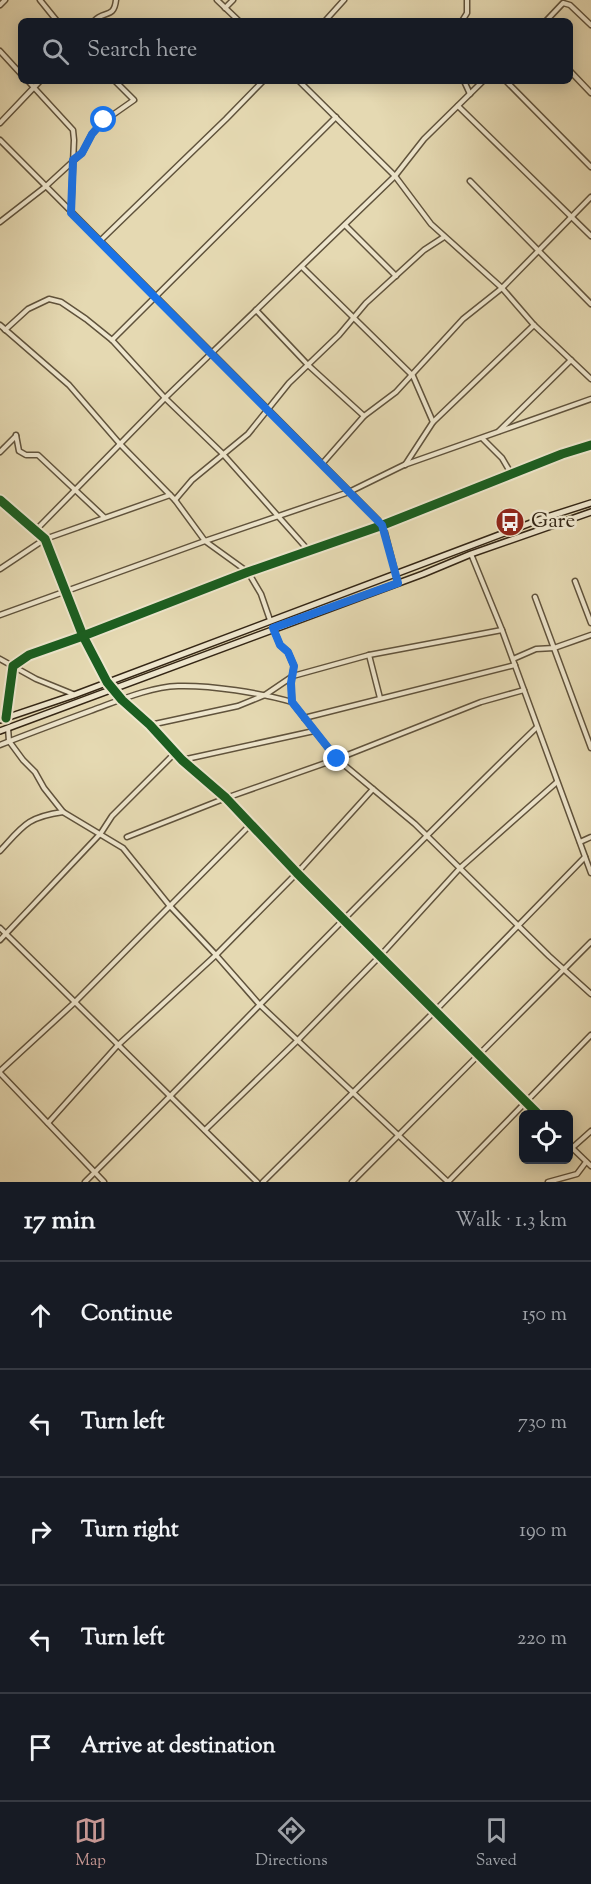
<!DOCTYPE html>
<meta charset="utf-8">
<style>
body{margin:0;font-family:"Sorts Mill Goudy",serif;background:#242831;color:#f1f3f6}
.controls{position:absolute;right:18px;bottom:18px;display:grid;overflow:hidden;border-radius:9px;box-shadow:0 3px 15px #0003}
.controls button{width:54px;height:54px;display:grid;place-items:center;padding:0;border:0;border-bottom:2px solid #363941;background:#171b24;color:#f1f3f6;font:30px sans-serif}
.stop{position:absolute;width:18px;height:18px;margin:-14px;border:4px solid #1a73e8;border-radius:50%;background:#fff}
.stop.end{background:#1a73e8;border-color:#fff;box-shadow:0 2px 6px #0008}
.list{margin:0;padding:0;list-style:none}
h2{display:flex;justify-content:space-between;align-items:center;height:78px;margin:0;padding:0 24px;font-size:26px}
h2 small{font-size:20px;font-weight:400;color:#9ea1a6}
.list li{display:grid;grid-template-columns:39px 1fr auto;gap:18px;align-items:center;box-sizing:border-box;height:108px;padding:0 24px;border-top:2px solid #363941}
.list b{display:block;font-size:22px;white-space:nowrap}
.list em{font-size:20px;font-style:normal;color:#9ea1a6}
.icon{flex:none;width:33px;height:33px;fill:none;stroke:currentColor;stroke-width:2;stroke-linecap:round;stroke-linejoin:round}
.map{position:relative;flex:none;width:591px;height:1182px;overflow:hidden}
.search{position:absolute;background:#171b24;box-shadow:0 3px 15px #0003;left:18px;right:18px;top:18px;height:66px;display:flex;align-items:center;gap:15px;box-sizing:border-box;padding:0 21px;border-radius:9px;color:#9ea1a6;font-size:22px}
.sheet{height:618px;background:#171b24}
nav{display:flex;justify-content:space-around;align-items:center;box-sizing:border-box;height:84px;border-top:2px solid #363941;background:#171b24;font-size:16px;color:#9ea1a6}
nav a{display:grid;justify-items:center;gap:3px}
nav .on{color:#c59692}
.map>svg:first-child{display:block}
</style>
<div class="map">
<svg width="591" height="1182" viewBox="0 0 591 1182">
<rect width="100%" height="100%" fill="#e5d9b2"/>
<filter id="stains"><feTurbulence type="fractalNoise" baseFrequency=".00333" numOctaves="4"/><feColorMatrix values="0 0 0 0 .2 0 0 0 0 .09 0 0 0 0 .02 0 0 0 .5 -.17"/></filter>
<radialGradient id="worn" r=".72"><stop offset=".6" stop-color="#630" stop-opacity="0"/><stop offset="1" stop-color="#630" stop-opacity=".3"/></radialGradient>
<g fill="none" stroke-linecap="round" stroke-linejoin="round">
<g stroke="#60533c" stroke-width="7">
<g id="minor">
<path d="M40,0L57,21"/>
<path d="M217,0L239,21"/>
<path d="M0,5L5,0"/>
<path d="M225,8L233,0"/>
<path d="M94,21C104,10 114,19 116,0"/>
<path d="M325,21L344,0"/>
<path d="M462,21L467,13V0"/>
<path d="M546,21L563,3L570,5L591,25"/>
<path d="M0,51L21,74"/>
<path d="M570,71L591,93"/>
<path d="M28,81L73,130L74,140L71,212"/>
<path d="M299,81L395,176L431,224L502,288L534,325L591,379"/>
<path d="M464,81L470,94"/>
<path d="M506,81L591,167"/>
<path d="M458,106L591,236"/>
<path d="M0,123L40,81"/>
<path d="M0,140L383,525L398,583"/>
<path d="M470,181L591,304"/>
<path d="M0,222L45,187L82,153L92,134L104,121L134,100L115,81"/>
<path d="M345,225L396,276"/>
<path d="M100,241L226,119L263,81"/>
<path d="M302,267L413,376L433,422"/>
<path d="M256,310L308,365L364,416"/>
<path d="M0,325L69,385L120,444L175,500L205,541L248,572L261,594L270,620"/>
<path d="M5,330L28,309L49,299L61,302L86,319L112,340L165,398L222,453L309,551"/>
<path d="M112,340L336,117"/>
<path d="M499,431L571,360"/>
<path d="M16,435L19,451L26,455H38L104,517"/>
<path d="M483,439L502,458L512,475"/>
<path d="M0,452L16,436"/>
<path d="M322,464L364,416L396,392L463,319L502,288L591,197"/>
<path d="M405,465L433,422L534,325"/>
<path d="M0,500L45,539L83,636L107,682L122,700L150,725L182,760L226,798L297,873L538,1114"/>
<path d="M175,500L192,480L248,434L289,383L339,335L366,303L424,250L444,237"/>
<path d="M35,531L165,398L395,176L424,139L483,81"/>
<path d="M471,554L502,630L591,873"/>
<path d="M0,569L45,539L170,495"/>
<path d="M575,581L591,623"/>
<path d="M535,597L591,748"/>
<path d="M0,615L205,541L349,492L404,465L591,399"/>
<path d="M273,628L280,645L288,652L294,666L291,683L292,702L337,759L415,824L549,956L591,994"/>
<path d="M369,655L380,698"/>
<path d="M0,659L36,679L73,694"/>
<path d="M513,659L536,649L554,648L591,635"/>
<path d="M6,718L13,666L29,655L83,636L248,572L383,525L562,454L591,445"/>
<path d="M304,718L515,665"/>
<path d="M150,725L238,706L265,695L293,676L369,655L502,630"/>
<path d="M8,728L9,741L23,760L35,772L44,788L63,812L123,848L169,905L216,955L259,1004L448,1182"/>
<path d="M0,745C30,733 60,722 90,711C118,701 149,687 178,686C211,685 261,693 292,702"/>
<path d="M182,760L314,731"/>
<path d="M127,837L226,798L337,759L481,702L524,690"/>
<path d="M580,842L591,837"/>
<path d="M0,851C23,826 27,817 63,812"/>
<path d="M0,928L257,1182"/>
<path d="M0,940L101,833L112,816L175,753"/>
<path d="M0,1071L74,1003L250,825"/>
<path d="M0,1073L104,1182"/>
<path d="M48,1123L117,1046L216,955L297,873L373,789"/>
<path d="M205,1130L297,1041L380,956L460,868L557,782"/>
<path d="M568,1144L591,1166"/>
<path d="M572,1148L591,1131"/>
<path d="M85,1182C236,1031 383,876 536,728"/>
<path d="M263,1182L435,1011L585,857"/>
<path d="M352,1182L591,942"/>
<path d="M448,1182L591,1035"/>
<path d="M548,1182L577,1174L586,1162"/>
</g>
</g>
<g stroke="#342615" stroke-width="8">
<g id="secondary">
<path d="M0,720L74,695L544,518L591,503"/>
<path d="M0,731L423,574L471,554L591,512"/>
</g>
</g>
<use href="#minor" stroke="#eee6cd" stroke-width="4"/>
<use href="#secondary" stroke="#eee6cd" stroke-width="5"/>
<g stroke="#eee6cd" stroke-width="13">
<g id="cycleway">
<path d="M0,500L45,539L83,636L107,682L122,700L150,725L182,760L226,798L297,873L538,1114"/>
<path d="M6,718L13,666L29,655L83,636L248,572L383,525L562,454L591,445"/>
</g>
</g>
<use href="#cycleway" stroke="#1b5e20" stroke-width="9"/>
</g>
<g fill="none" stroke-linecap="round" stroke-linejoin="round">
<path stroke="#1a73e8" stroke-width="8" d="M104,120L92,134L82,153L73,160L71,213L382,525L398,583L273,628L280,645L288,652L294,666L291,683L292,702L337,759"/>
</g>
<defs>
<g id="bus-disc" transform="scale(1.5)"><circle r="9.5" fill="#8f2418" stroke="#eee6cd"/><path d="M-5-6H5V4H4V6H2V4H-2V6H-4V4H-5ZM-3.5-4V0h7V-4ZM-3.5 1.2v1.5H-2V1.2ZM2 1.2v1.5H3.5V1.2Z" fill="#fff"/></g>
</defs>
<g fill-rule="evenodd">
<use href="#bus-disc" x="510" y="522"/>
</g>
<g text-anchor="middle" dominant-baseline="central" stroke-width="5" stroke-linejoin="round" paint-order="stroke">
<g font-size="21" fill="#342615" stroke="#eee6cd" text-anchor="start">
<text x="531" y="522">Gare</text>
</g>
</g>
<rect width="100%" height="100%" filter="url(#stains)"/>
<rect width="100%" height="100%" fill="url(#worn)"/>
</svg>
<div class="controls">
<button><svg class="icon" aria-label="locate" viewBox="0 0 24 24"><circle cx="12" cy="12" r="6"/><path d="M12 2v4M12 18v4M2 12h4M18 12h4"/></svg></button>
</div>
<div class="stop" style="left:104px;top:120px"></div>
<div class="stop end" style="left:337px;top:759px"></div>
<div class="search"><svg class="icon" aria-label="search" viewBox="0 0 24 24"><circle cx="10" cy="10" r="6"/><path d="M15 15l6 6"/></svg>Search here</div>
</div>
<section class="sheet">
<h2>17 min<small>Walk · 1.3 km</small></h2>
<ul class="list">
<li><svg class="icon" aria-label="ahead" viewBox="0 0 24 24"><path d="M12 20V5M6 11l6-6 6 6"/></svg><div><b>Continue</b></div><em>150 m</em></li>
<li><svg class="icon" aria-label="left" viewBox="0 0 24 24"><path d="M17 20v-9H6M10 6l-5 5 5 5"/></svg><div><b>Turn left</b></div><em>730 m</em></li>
<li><svg class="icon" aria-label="right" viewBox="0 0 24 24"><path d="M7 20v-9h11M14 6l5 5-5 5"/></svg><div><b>Turn right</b></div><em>190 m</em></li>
<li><svg class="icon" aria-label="left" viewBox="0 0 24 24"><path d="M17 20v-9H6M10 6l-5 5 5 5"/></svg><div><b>Turn left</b></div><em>220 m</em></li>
<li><svg class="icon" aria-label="arrive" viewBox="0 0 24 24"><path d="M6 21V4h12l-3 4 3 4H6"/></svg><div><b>Arrive at destination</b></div></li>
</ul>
</section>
<nav>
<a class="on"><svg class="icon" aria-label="map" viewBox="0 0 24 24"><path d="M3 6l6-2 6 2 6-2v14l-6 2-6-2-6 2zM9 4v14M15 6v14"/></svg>Map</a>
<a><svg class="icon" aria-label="directions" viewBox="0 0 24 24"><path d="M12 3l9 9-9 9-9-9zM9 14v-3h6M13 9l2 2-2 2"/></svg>Directions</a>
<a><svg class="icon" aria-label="saved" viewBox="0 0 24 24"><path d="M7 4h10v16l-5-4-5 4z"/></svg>Saved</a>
</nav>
